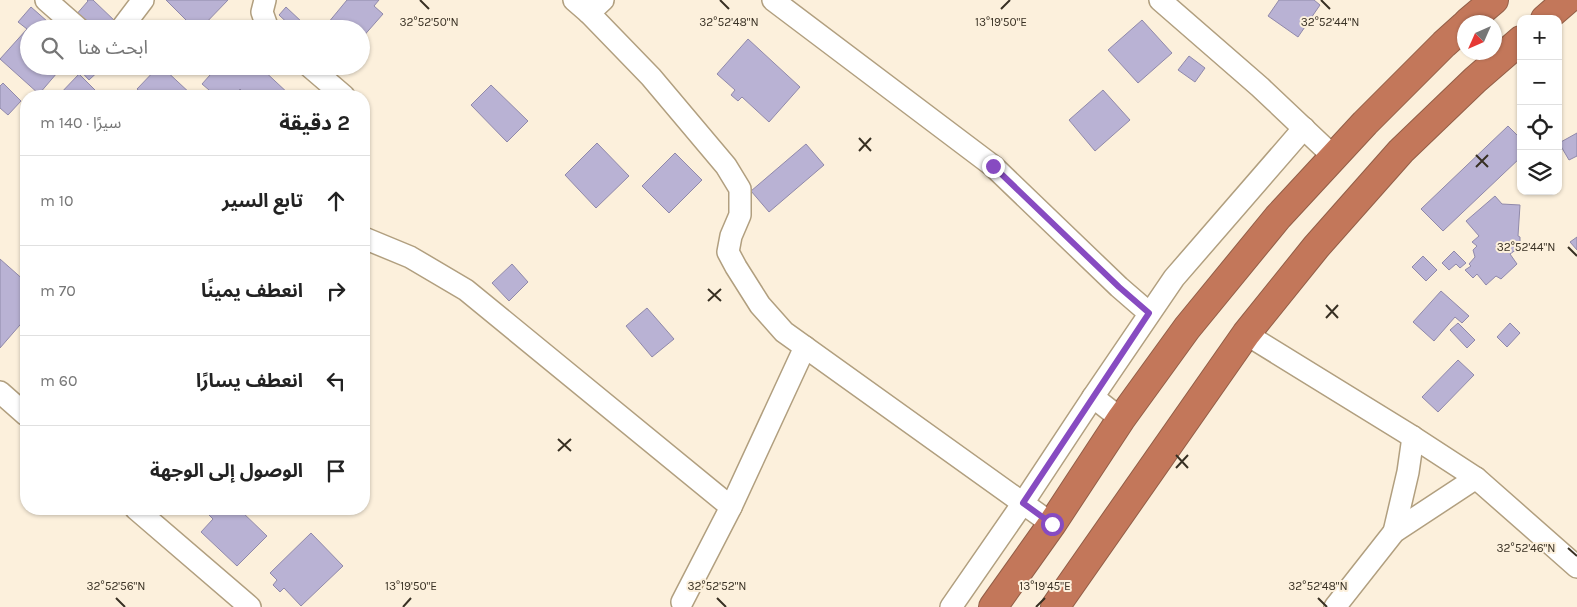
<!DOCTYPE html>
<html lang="ar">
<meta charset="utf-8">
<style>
body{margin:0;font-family:Karla,"Noto Sans Arabic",sans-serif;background:#f2f2f2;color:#222;direction:rtl}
.controls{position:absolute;right:15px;top:15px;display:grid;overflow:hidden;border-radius:10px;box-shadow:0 1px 4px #0004}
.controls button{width:45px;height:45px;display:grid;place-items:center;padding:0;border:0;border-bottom:1px solid #e0e0e0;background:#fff;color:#222;font:25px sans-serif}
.compass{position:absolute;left:1457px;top:15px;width:45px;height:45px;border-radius:50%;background:#fff;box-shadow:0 1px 4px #0004;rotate:225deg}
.stop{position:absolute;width:15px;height:15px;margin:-11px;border:4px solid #874bc1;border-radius:50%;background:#fff}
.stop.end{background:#874bc1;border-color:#fff;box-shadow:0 1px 5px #0008}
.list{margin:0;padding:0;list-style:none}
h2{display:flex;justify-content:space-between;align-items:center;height:65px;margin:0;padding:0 20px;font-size:21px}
h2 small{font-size:16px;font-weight:400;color:#767676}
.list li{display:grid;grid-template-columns:32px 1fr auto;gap:15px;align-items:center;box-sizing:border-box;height:90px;padding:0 20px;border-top:1px solid #e0e0e0}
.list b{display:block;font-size:19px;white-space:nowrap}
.list em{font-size:16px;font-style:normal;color:#767676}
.icon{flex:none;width:28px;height:28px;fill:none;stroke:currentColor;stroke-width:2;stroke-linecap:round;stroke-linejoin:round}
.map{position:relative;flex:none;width:1577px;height:607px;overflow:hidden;direction:ltr}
.search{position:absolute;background:#fff;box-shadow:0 1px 4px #0004;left:20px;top:20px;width:350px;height:55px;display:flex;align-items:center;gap:12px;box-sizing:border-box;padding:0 18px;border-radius:28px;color:#767676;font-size:19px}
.panel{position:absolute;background:#fff;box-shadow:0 1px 4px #0004;left:20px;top:90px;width:350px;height:425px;border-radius:20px;direction:rtl}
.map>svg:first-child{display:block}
</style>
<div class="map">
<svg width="1577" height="607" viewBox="0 0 1577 607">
<rect width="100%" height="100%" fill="#fcf0dc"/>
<g fill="#b9b2d4" stroke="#9089aa">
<path d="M87,0H93L117,23L112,29H90L75,16L88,1Z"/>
<path d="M166,0H228L200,29H195Z"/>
<path d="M347,0H379L374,6L383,14L361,39V29H323Z"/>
<path d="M1279,0H1314L1320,5L1298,37L1268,16Z"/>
<path d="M31,7L56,29H29V66H63L39,94L0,59L27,29L18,22Z"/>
<path d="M286,7L303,23L297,29H294L279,15Z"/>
<path d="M1142,20L1172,53L1138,83L1108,50Z"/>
<path d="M748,39L800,87L769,122L742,97L738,101L731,95L735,90L717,74Z"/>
<path d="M1189,56L1205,68L1195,82L1178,70Z"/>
<path d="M76,66H104L89,80Z"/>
<path d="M159,66H161L193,96H145L137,89Z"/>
<path d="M218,66H259L291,96H247L240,89L236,94L238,96H216L202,84Z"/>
<path d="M79,74L101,96H58Z"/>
<path d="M3,83L21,101L8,115L0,108V86Z"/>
<path d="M491,85L528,121L507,142L471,105Z"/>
<path d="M1103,90L1130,120L1095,151L1069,120Z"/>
<path d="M1508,126L1521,139V157L1443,231L1421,209Z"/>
<path d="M1577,133V156L1569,160L1559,143Z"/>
<path d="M597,143L629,176L596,208L565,175Z"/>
<path d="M806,144L824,165L769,212L751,191Z"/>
<path d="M675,153L702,180L669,213L642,186Z"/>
<path d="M1495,196L1502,204L1520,205L1518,236L1520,237V247L1510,254L1517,264L1501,279L1496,276L1486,285L1477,274L1473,278L1465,270L1471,266L1469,264L1475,257L1473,250L1477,246L1472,242L1479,236L1466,221Z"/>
<path d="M1577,237V250L1570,242Z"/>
<path d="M1454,251L1466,263L1460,268L1456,264L1449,270L1442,263Z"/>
<path d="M1423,256L1437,270L1426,281L1412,267Z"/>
<path d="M0,259L26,282V318L0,348Z"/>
<path d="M512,264L528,282L509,301L492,283Z"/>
<path d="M1441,291L1469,316L1462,323L1455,317L1434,341L1413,322Z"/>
<path d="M647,308L674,339L652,357L626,326Z"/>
<path d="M1458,323L1475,340L1467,348L1450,330Z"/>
<path d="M1510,323L1520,333L1507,347L1497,337Z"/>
<path d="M1458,360L1474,375L1438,412L1422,397Z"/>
<path d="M216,509H239L267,536L237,566L201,532L213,519L209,515Z"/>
<path d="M311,533L343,566L301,606L284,588L280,592L273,585L277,580L270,573Z"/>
</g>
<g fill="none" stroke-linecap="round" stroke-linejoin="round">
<g stroke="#b19f7f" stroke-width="24">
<g id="street">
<path d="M46,0L79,29"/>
<path d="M265,0L262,12L268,29"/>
<path d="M574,0L589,13L651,77L726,166L740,189V215L731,236L728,252L736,267L760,305L784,332L1052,524"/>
<path d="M773,0L993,166L1119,287L1149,313"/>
<path d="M1160,0L1260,87L1334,157"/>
<path d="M589,13L603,0"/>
<path d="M121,29L143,0"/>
<path d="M309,66L344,96"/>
<path d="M364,238L410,257L466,290L731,507"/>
<path d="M1246,334L1413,437L1476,478L1577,567"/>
<path d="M0,392L26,415"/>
<path d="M1093,397L1121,419"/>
<path d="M136,509L250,607"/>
<path d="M1394,532L1408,472L1413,437"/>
<path d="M682,602L731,507L805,347"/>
<path d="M951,607L1023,503L1093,397L1174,278L1304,128"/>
<path d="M1335,607L1394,532L1476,478"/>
</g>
</g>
<g stroke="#925e47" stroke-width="30">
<g id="highway">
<path d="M1545,19L1567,0"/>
<path d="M1468,22L1494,0"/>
<path d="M993,607L1052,524L1121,419L1187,328L1278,217L1365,123L1444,44L1464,26"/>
<path d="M1055,607L1246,334L1316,247L1401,151L1475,80L1521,40"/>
</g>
</g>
<use href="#street" stroke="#fff" stroke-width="21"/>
<use href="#highway" stroke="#c3775a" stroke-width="28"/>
</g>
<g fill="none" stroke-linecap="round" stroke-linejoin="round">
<path stroke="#874bc1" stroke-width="6" d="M993,166L1119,287L1149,313L1023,503L1052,524"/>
</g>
<path fill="none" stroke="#383023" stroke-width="2" d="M420,0L429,9M720,0L729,9M1321,0L1330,9M1001,9L1010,0M859,138L871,151M859,151L871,138M1476,155L1488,167M1476,167L1488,155M1568,247L1577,256M708,289L721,301M708,301L721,289M1326,305L1338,318M1326,318L1338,305M558,439L571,451M558,451L571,439M1176,455L1188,468M1176,468L1188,455M1568,548L1577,556M116,598L125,607M717,598L726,607M1318,598L1327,607M403,607L411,598M1036,607L1045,598"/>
<g font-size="12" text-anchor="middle" fill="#383023" stroke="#fcf0dc" stroke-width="4" stroke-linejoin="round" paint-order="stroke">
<text x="429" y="26">32°52'50"N</text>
<text x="729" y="26">32°52'48"N</text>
<text x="1001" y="26">13°19'50"E</text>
<text x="1330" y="26">32°52'44"N</text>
<text x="1526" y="251">32°52'44"N</text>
<text x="1526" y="552">32°52'46"N</text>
<text x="116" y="590">32°52'56"N</text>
<text x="411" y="590">13°19'50"E</text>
<text x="717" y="590">32°52'52"N</text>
<text x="1045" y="590">13°19'45"E</text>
<text x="1318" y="590">32°52'48"N</text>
</g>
</svg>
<div class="controls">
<button>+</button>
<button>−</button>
<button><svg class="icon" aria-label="locate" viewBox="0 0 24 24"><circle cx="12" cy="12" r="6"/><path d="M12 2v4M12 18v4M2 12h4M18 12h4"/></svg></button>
<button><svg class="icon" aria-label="layers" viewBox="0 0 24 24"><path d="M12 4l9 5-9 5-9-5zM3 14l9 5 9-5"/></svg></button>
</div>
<svg class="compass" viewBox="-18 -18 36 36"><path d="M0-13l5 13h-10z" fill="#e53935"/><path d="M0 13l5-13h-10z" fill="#767676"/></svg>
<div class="stop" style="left:1052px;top:524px"></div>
<div class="stop end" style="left:993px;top:166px"></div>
<div class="search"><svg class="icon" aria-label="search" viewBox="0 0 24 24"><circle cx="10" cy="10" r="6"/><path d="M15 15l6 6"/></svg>ابحث هنا</div>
<section class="panel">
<h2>2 دقيقة<small>سيرًا · 140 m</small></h2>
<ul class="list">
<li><svg class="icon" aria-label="ahead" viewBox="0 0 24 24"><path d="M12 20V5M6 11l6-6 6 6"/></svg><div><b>تابع السير</b></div><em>10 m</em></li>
<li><svg class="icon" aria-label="right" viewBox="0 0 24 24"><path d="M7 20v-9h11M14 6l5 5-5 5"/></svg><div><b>انعطف يمينًا</b></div><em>70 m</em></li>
<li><svg class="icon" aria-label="left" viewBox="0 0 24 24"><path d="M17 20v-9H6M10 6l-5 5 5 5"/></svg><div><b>انعطف يسارًا</b></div><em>60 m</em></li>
<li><svg class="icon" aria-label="arrive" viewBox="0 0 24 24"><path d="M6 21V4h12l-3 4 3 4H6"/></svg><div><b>الوصول إلى الوجهة</b></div></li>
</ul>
</section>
</div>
